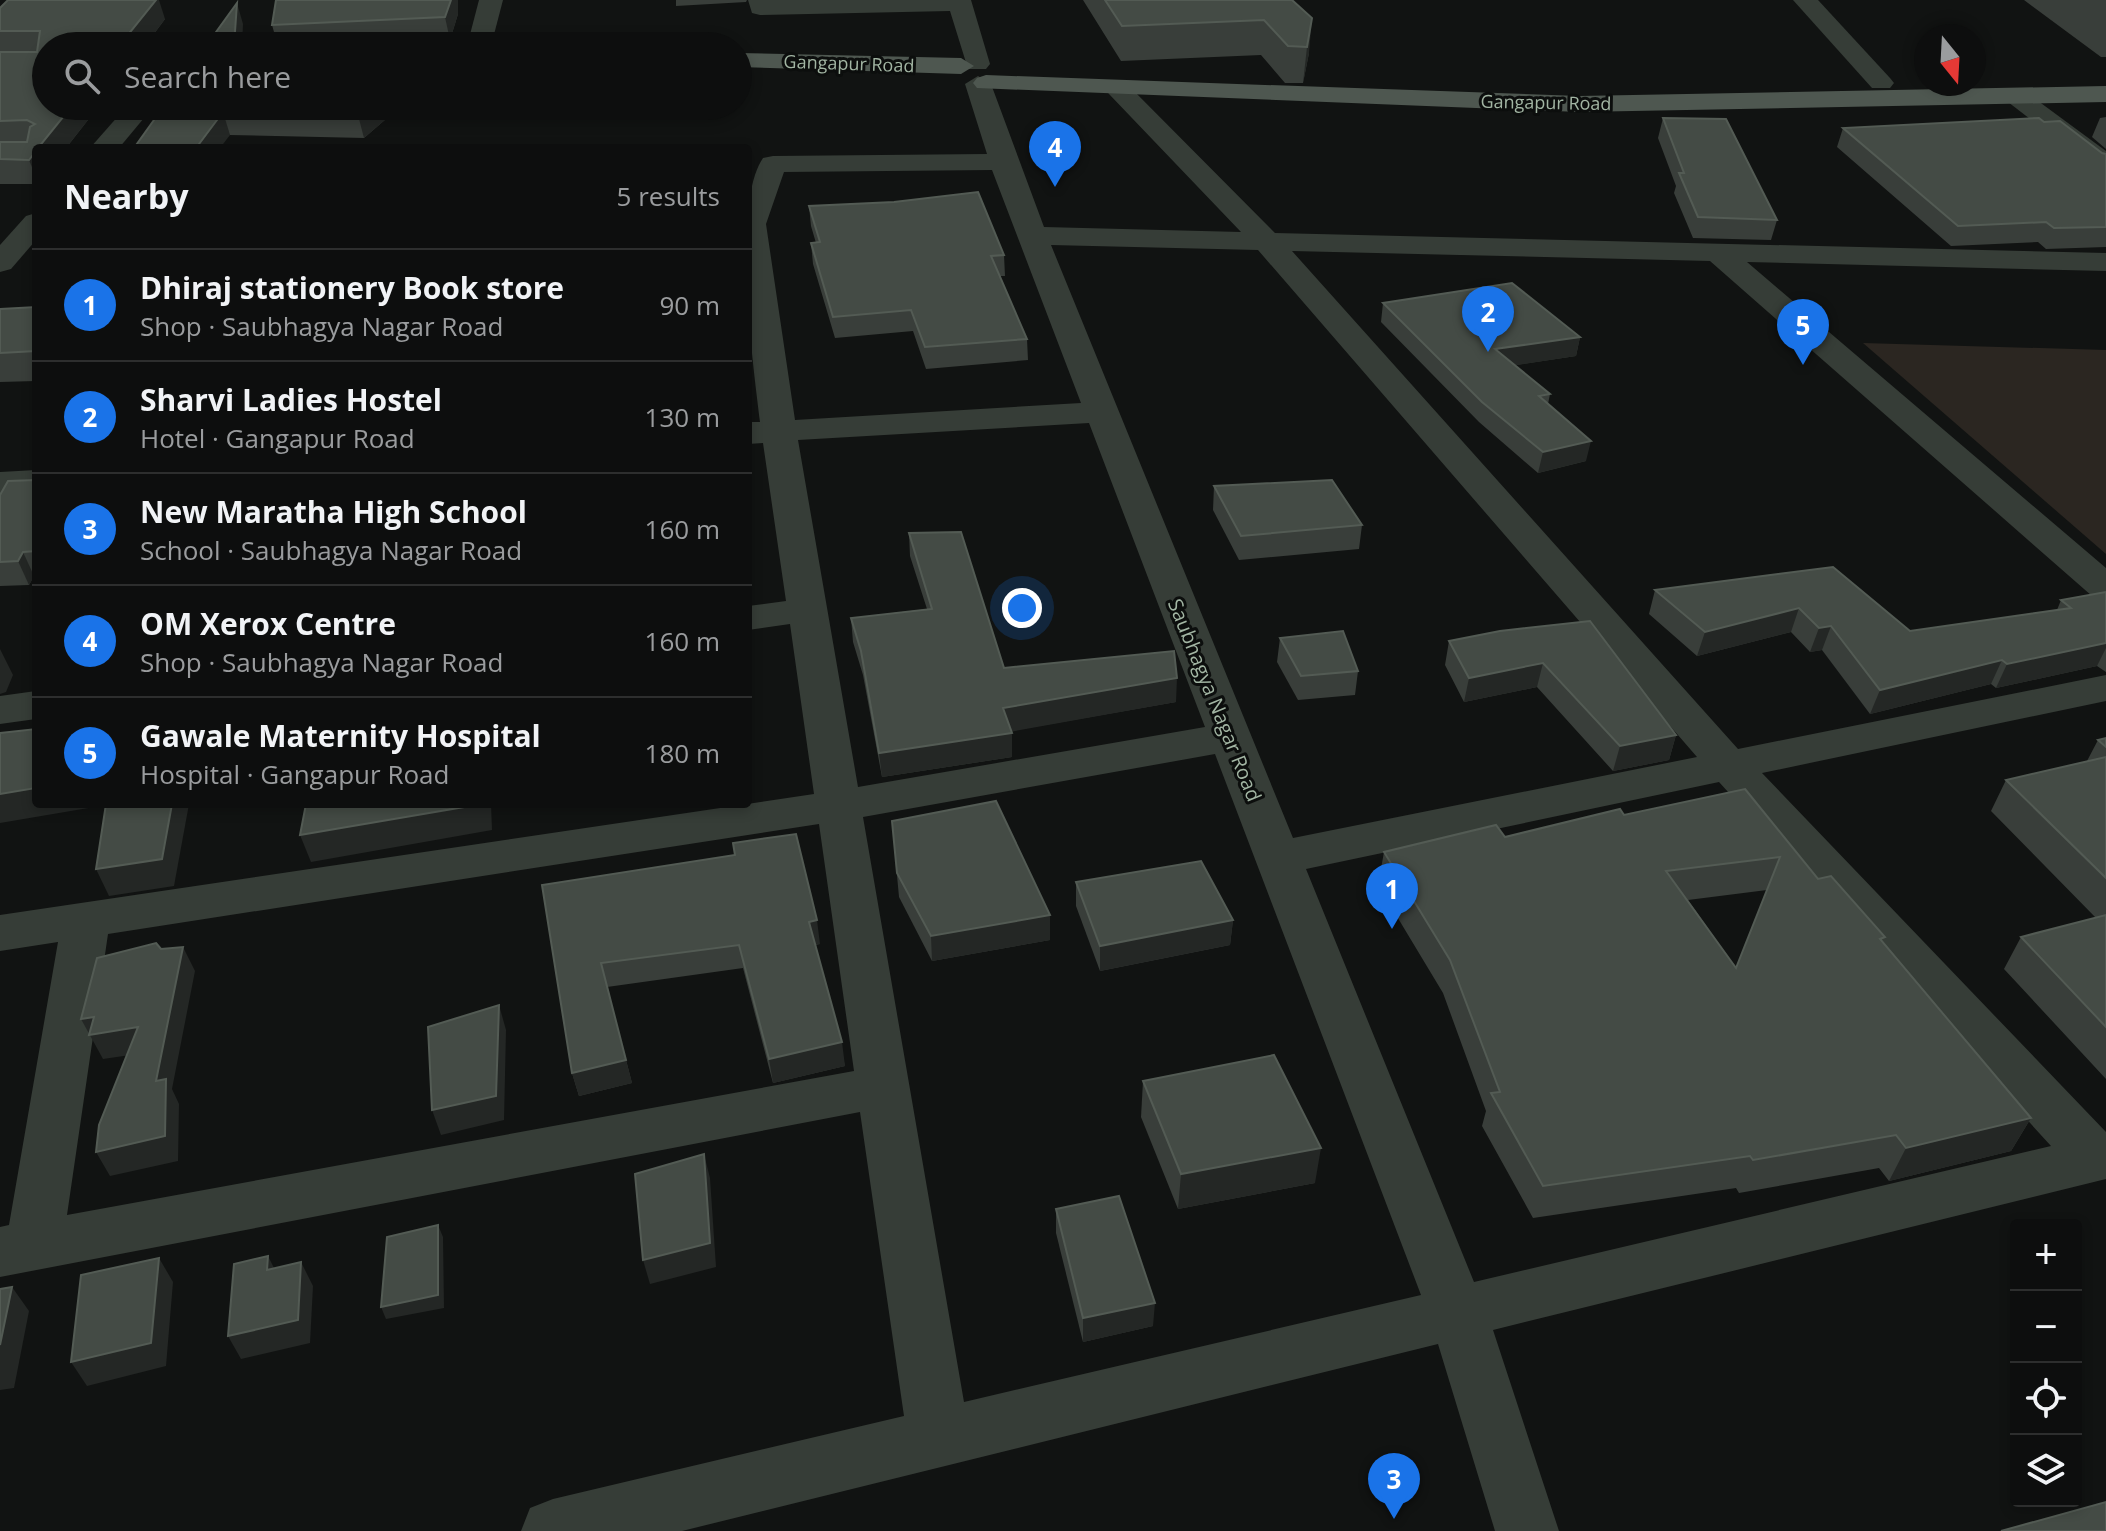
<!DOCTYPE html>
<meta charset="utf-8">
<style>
body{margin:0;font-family:"Open Sans",sans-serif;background:#1b1c1c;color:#f1f3f6}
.controls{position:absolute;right:24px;bottom:24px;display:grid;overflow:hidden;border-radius:8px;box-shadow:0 4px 12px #0003}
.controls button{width:72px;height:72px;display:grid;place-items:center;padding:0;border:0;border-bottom:2px solid #2d2e2e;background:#0d0e0e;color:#f1f3f6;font:40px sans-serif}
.compass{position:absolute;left:1914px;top:24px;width:72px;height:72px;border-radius:50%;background:#0d0e0e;box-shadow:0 4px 12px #0003;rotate:162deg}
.you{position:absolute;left:1022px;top:608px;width:28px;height:28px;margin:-20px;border:6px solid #fff;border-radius:50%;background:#1a73e8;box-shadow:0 0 0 12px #1a73e833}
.badge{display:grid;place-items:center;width:52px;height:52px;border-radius:50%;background:#1a73e8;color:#fff;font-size:26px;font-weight:700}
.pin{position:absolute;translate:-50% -66px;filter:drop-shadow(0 2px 4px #0008)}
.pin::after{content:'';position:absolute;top:42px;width:28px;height:24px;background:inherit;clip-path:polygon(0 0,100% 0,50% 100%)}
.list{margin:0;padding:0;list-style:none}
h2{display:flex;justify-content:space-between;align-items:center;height:104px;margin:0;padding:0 32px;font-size:34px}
h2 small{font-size:26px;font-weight:400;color:#9a9c9e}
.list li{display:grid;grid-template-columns:52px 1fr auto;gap:24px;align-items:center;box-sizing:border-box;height:112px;padding:0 32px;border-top:2px solid #2d2e2e}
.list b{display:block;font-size:30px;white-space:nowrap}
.list p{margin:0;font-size:26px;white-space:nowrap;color:#9a9c9e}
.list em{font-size:26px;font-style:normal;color:#9a9c9e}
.icon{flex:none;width:44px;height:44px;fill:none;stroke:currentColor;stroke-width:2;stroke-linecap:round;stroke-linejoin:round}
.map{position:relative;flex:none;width:2106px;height:1531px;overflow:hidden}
.search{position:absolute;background:#0d0e0e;box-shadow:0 4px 12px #0003;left:32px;top:32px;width:720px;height:88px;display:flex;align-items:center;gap:20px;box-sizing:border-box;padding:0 28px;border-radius:44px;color:#9a9c9e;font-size:30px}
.panel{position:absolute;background:#0d0e0e;box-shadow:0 4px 12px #0003;left:32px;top:144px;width:720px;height:664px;border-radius:8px}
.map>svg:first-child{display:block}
</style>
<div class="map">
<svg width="2106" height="1531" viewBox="0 0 2106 1531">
<rect width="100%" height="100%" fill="#111312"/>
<path fill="#2b2621" d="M1863,343L2106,350V554Z"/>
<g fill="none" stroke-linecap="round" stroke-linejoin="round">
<g fill="#363d37" fill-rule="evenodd">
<path d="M479,0H503L491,46H467Z"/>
<path d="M748,0H971L990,64L986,69H968L950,11L760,15L752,13Z"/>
<path d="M1793,0H1818L1890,78L1894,83L1890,88H1872Z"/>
<path d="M978,76L991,84L1044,227L1241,232L1109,94L1105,89L1118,81L1127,84L1275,233L2106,253V271L1747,262L2106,568V600L2092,596L1710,261L1292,251L1738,749L2106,675V701L1762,773L2106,1132V1179L1493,1330L1559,1531H1495L1438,1344L682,1531H521L530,1508L553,1499L904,1416L860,1112L0,1277V1227L9,1225L58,942L0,951V915L814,794L790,624L748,630V606L786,601L763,443L748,444V422H760C753,363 731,205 763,158L773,156L987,154L965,84ZM992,170L1081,403L795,420L766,224L784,172ZM1051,245L1258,250L1697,757L1293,838ZM1089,423L1205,727L858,787L798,440ZM1215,754L1421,1295L964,1402L863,817ZM1719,782L2051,1146L1474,1282L1306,869ZM819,824L854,1071L67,1215L108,934Z"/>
<path d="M2017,89L2026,92L2106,151V172L2096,170L2008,102L2004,97Z"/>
<path d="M127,106H154L119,148H90Z"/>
<path d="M36,213V240L11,269L0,272V245L26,216Z"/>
<path d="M36,470V492L0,494V472Z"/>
<path d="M36,691V719L0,724V696Z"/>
</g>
<g fill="#4e5750" fill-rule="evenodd">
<path d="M738,53L961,58L974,66L961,74L738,67Z"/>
<path d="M986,75L1579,96L2106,86V102L1579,112L977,88L973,83L977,78Z"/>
</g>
</g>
<g fill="#393e3a" fill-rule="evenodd">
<path d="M276,0H458V14L450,40L311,46H278L272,25Z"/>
<path d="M676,0H747L746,2L676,6Z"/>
<path d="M1083,0H1292L1309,53L1303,83H1285L1261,55L1121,61Z"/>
<path d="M2024,0H2106V57H2101Z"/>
<path d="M0,8L165,19L145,46H46V106H99L66,148H36V184H0Z"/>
<path d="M164,106H401L364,138L230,135Z"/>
<path d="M2106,117V149L2092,137L2100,118Z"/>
<path d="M1663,118L1777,220L1771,240L1693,238L1674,193L1676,186L1658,138Z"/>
<path d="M2044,122L2102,153L2106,154V247L2046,249L2038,242L1951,246L1837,147L1843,128Z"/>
<path d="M809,206L1004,255L1005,276H1000L1027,339L1028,360L926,369L913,331L835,338L813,264L811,243H816L811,226Z"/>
<path d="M1383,303L1580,337L1576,356L1515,365L1550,394L1548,404L1586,461L1538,473L1479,422L1381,322Z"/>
<path d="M36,307V381L0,382V309Z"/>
<path d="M36,480V576H34L29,585L0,586V495Z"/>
<path d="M1214,486L1362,525L1359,549L1239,560L1213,510Z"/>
<path d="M909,533L1004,668L1176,702L1011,731L1012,757L882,777L863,675L853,642L851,618L927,609L910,556Z"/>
<path d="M1833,567L1910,631L2057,610L2061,600L2106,592V672L2097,666L1996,688L1991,684L1870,714L1822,650L1810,652L1791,632L1697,656L1649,614L1655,590Z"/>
<path d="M1500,631L1676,735L1669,760L1613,771L1537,687L1464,702L1445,665L1449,641Z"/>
<path d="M1280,638L1358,671L1355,695L1298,700L1277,662Z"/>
<path d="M2106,738V1079L2004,969L2021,937L2096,918L1991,811L2006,780L2087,761L2098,740Z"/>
<path d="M1745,789L1818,879L1883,943L2031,1118L2011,1151L1889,1181L1879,1168L1739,1193L1736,1188L1533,1218L1482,1126L1486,1111L1443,993L1378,885L1384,852L1505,837L1624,815ZM1767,890L1736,968L1688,900Z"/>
<path d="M892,821L1050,940L932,961L899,897Z"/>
<path d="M1076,882L1233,920L1230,945L1100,971L1076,906Z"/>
<path d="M542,885L820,944L815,945L845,1066L773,1083L743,968L607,987L632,1083L579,1096L572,1073Z"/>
<path d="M1143,1081L1315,1183L1178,1209L1141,1117Z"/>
<path d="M1056,1209L1153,1326L1083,1342L1056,1233Z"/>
</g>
<g fill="#242725">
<path d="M156,0H159L165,19L145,46H119Z"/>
<path d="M451,0H458V14L450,40L445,17Z"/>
<path d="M237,3L243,24L242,46H234Z"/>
<path d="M1312,18L1309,53L1303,83L1307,47Z"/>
<path d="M72,106H99L66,148H38Z"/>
<path d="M369,106H401L364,138L358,115Z"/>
<path d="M223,112L230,135L220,148H196Z"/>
<path d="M36,151V177L29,160Z"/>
<path d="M1580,337L1576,356L1492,369L1495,349Z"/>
<path d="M1591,441L1586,461L1538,473L1543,452Z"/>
<path d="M23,552L34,576L29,585L18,561Z"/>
<path d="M1799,608L1791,632L1697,656L1705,632Z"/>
<path d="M1831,626L1822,650L1810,652L1819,628Z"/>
<path d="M2106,643V648L2097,666L1996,688L2007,664Z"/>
<path d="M0,649L13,675L6,692L0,694Z"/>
<path d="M2002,660L1991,684L1870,714L1880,690Z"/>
<path d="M1543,663L1537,687L1464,702L1469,678Z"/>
<path d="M1177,678L1176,702L1004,733L1003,708Z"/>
<path d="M1012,733V757L882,777L879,753Z"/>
<path d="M1676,735L1669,760L1613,771L1620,746Z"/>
<path d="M36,788V804H112L0,823V794Z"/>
<path d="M172,804H189L174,886L109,896L96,869Z"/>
<path d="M482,804H491L492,830L311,862L300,835Z"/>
<path d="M1050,915V940L932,961L931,936Z"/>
<path d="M817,920L820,944L812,945L809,922Z"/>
<path d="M1233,920L1230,945L1100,971V946Z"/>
<path d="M183,947L195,971L172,1089L179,1104L178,1161L110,1176L96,1152L156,1081Z"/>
<path d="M499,1005L506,1030L504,1120L441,1135L432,1110Z"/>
<path d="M94,1017L138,1027L151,1052L103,1059L81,1019Z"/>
<path d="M842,1042L845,1066L773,1083L769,1059Z"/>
<path d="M626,1060L632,1083L579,1096L572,1073Z"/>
<path d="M2031,1118L2011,1151L1889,1181L1906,1148Z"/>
<path d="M1321,1148L1315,1183L1178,1209L1181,1174Z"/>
<path d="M704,1154L710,1178L716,1267L650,1284L643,1260Z"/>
<path d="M438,1225L443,1237L444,1308L386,1319L381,1307Z"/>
<path d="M268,1256L280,1280L267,1270Z"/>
<path d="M159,1258L173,1282L166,1366L87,1386L71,1362Z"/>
<path d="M301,1262L313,1286L310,1343L241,1359L228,1336Z"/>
<path d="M12,1287L29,1311L14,1388L0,1390V1345Z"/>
<path d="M1155,1303L1153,1326L1083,1342V1318Z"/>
</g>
<g fill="#444b45" stroke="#535b54" stroke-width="2" fill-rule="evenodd">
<path d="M8,0H156L119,46H46V106H72L38,148H36V151L29,160L0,159V142H27L30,127L35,124L27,120L0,121V52H37L40,31H0V8Z"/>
<path d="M276,0H451L445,17L272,25Z"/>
<path d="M1105,0H1292L1312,18L1307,47L1288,46L1264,20L1122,26Z"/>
<path d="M237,3L234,46H206Z"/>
<path d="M164,106H369L358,115L223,112L196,148H134Z"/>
<path d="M1663,118L1726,119L1777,220L1698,217L1679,173H1684Z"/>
<path d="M2039,118L2044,122L2060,121L2102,153L2106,154V227L2054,228L2046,222L1958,226L1843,128Z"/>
<path d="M978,192L1004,255L991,256L1027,339L925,347L911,310L833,317L811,243L820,242L809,206L894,202Z"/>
<path d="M1512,283L1580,337L1495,349L1550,394L1539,396L1591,441L1543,452L1482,402L1383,303Z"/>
<path d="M36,307V351L0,353V309Z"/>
<path d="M36,480V551L23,552L18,561L0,562V495L8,481Z"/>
<path d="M1332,480L1362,525L1241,536L1214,486Z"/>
<path d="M961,532L1004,668L1174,651L1177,678L1003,708L1012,733L879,753L861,651L851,618L932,609L909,533Z"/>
<path d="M1833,567L1910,631L2071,608L2061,600L2106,592V643L2007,664L2002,660L1880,690L1831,626L1819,628L1799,608L1705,632L1655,590Z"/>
<path d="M1590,621L1676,735L1620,746L1543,663L1469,678L1449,641L1500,631Z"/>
<path d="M1343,631L1358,671L1301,676L1280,638Z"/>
<path d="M36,729V788L0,794V733Z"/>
<path d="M2106,738V747L2098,740Z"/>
<path d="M2106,757V878L2006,780Z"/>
<path d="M1745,789L1818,879L1831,876L1885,937L1880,939L2031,1118L1906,1148L1896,1135L1753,1160L1750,1156L1543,1186L1491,1093L1500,1092L1450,960L1384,852L1496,825L1505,837L1620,809L1624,815ZM1780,857L1736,968L1666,871Z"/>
<path d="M996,801L1050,915L931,936L897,873L892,821Z"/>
<path d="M106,804H172L162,859L96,869Z"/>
<path d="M306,804H482L300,835Z"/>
<path d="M796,834L817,920L809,922L842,1042L769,1059L739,945L601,963L626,1060L572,1073L542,885L735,855L733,843Z"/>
<path d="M1201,861L1233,920L1100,946L1076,882Z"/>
<path d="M2106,915V1027L2021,937Z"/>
<path d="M156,943L161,949L183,947L156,1081L166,1079L165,1136L96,1152L99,1125L138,1027L89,1035L94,1017L81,1019L97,958Z"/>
<path d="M499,1005L496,1096L432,1110L428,1027Z"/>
<path d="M1274,1055L1321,1148L1181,1174L1143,1081Z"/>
<path d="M704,1154L710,1243L643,1260L635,1174Z"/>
<path d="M1119,1196L1155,1303L1083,1318L1056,1209Z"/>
<path d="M438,1225V1295L381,1307L387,1237Z"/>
<path d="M268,1256L267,1270L301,1262L298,1320L228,1336L234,1264Z"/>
<path d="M159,1258L151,1343L71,1362L81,1275Z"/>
<path d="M12,1287L0,1345V1289Z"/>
<path d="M2106,1502V1531H2001Z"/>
</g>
<g text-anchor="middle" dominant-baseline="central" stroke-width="6" stroke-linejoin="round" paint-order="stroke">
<g font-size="18" fill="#a2b5a3" stroke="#0c0e0d">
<text transform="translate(849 63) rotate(2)">Gangapur Road</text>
<text transform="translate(1546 102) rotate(1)">Gangapur Road</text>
</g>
<g font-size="20" fill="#a2b5a3" stroke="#0c0e0d">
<text transform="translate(1215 700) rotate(68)">Saubhagya Nagar Road</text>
</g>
</g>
</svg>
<div class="controls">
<button>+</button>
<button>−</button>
<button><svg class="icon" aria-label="locate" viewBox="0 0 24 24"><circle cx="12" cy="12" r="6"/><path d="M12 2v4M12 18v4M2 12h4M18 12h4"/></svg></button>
<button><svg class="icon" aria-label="layers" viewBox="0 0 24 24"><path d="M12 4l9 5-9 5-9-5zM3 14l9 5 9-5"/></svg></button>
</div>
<svg class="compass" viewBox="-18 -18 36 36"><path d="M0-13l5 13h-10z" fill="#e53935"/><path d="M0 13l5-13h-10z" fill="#9a9c9e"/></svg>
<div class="you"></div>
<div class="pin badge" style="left:1392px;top:929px">1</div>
<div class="pin badge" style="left:1488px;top:352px">2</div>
<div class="pin badge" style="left:1394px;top:1519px">3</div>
<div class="pin badge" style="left:1055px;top:187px">4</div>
<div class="pin badge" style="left:1803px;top:365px">5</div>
<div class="search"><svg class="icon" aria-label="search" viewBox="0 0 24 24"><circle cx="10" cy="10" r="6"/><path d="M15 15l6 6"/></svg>Search here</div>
<section class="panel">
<h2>Nearby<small>5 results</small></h2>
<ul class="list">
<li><span class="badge">1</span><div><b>Dhiraj stationery Book store</b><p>Shop · Saubhagya Nagar Road</p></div><em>90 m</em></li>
<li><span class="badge">2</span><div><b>Sharvi Ladies Hostel</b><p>Hotel · Gangapur Road</p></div><em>130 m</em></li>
<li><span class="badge">3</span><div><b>New Maratha High School</b><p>School · Saubhagya Nagar Road</p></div><em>160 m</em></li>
<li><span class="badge">4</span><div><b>OM Xerox Centre</b><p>Shop · Saubhagya Nagar Road</p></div><em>160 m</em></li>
<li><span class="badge">5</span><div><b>Gawale Maternity Hospital</b><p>Hospital · Gangapur Road</p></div><em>180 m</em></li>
</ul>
</section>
</div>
